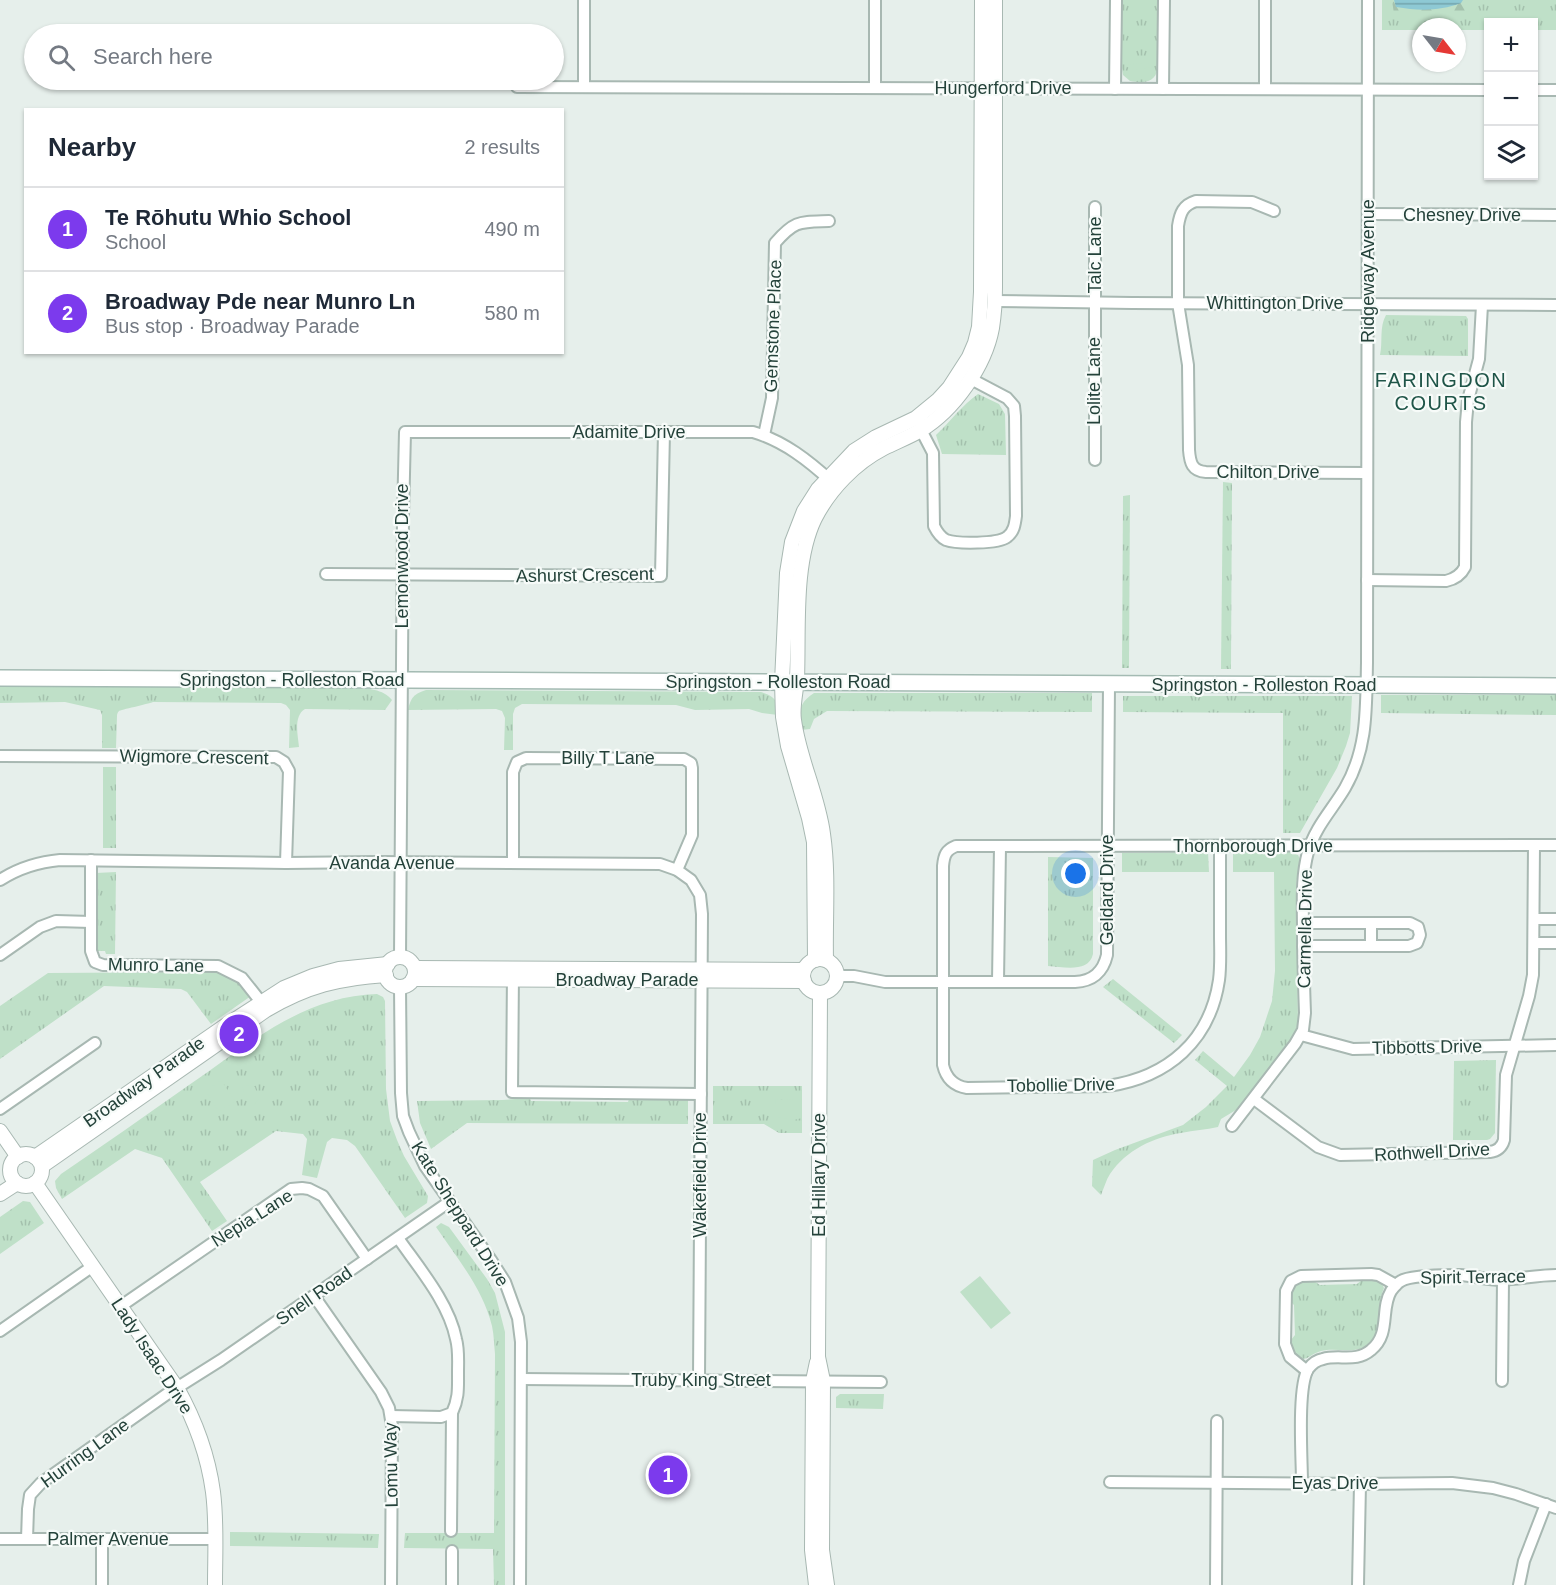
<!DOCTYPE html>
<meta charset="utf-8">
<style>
body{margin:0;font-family:Arial,sans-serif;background:#f6f6f7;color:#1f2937}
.controls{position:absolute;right:18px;top:18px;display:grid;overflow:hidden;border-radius:0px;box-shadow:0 2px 4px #0004}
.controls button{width:54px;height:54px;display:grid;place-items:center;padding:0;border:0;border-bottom:2px solid #e0e1e3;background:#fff;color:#1f2937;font:30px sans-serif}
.compass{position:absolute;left:1412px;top:18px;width:54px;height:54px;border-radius:50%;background:#fff;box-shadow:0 2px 4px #0004;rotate:121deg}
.you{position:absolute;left:1076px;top:874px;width:21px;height:21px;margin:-15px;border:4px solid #fff;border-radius:50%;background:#1a73e8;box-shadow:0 0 0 9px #1a73e833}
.badge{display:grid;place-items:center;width:39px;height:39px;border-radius:50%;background:#7c3aed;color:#fff;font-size:20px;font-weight:700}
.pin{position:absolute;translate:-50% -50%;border:3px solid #fff;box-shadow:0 2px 6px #0006}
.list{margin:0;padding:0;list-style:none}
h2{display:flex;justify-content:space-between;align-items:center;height:78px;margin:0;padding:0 24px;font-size:26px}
h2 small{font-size:20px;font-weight:400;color:#747a83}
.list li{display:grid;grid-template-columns:39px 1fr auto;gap:18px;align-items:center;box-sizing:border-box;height:84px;padding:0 24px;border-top:2px solid #e0e1e3}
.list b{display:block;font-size:22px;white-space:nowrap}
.list p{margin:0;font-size:20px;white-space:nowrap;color:#747a83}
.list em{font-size:20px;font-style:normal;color:#747a83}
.icon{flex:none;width:33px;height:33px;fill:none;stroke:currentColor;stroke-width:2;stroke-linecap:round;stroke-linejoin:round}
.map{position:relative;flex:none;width:1556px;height:1585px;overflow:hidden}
.search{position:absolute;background:#fff;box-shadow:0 2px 4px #0004;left:24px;top:24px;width:540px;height:66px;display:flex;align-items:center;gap:15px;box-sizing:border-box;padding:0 21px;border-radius:33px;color:#747a83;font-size:22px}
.panel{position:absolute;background:#fff;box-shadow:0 2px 4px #0004;left:24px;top:108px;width:540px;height:246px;border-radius:0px}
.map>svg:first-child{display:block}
</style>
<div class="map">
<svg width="1556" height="1585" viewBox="0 0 1556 1585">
<defs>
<pattern id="grass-tufts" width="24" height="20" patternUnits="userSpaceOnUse" patternTransform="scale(1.5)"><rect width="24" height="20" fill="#bfe0c8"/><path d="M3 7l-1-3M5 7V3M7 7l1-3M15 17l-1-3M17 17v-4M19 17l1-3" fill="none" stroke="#a4c1ad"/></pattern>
<pattern id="forest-firs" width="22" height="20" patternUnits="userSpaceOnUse" patternTransform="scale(1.5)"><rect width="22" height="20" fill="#bfe0c8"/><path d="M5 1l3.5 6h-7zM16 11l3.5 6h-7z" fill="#a4c1ad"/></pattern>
<pattern id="water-rules" width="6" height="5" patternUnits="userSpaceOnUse" patternTransform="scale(1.5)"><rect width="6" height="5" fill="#8ec9d4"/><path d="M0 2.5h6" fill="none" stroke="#74a5ad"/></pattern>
</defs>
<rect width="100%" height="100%" fill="#e6efeb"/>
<g fill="url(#grass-tufts)">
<path d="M1122,0H1158V69C1154,84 1142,83 1130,81L1123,75L1122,68Z"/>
<path d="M1382,0H1556V30H1534V22H1488V30H1457V27H1421V30H1382Z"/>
<path d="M1386,315L1466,316L1468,319V356L1380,355C1383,342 1379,327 1386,315Z"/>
<path d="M978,394L999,404L1005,414L1006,455L942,454L936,435C950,422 962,405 978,394Z"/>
<path d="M1223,482L1232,483L1231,669H1221Z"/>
<path d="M1130,495L1129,668H1122L1123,496Z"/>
<path d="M0,686L339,688C357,689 380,685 392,700L385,710L305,709C293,716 298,736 299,747L289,748L290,710L286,705L281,703L153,702C148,704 120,710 119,711C117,713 117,715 117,716L116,748H102V715L100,710L65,702L0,703Z"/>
<path d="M426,690L761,692C775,697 778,700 778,715L762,713L749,709L695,710L676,705L522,704L515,708L513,714V750H504L505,718L502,711L496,709L408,710C411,697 414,694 426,690Z"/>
<path d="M814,693H1092V712L827,711L814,719L810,729L801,730C800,712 797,704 814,693Z"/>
<path d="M1381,695H1556V715L1381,713Z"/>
<path d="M1123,696H1352L1350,733L1346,746L1337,768L1300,833H1283V713L1123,712Z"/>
<rect x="103" y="767" width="13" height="81"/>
<path d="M1208,852L1209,872H1122V853Z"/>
<path d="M1291,852L1298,855L1300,859L1296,885L1298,1021L1296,1031L1292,1039L1241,1107L1221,1119L1218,1127C1206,1130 1194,1130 1181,1133C1154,1137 1126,1150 1110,1174C1106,1180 1104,1188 1101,1195L1092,1186L1093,1160L1115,1150L1183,1125L1206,1107L1227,1086L1195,1060L1203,1051L1234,1077L1250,1055L1260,1037L1272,1001L1275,971L1274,872H1233V853Z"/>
<path d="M1048,857L1093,858V954C1089,973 1064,967 1048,966Z"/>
<path d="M116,872L115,954H106L105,951H95L96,873Z"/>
<path d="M206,969C230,969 237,978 251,996L211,1024L187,992L181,989L104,986L0,1059V1006L48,973L206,972Z"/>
<path d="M1113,979L1182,1035L1174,1043L1103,987Z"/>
<path d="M377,994L383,997L385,1001L386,1089L390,1121L397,1140L404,1156L428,1196L427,1203L405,1218L355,1146L347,1140L332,1138L327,1142L317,1178L302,1175L307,1139L303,1134L276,1131L200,1182L227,1221L212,1231L162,1158L135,1149L62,1199L56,1188L55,1181L61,1174C104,1145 146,1115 189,1085C247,1045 303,996 377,994Z"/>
<path d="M1496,1060L1495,1133L1490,1139L1487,1140H1453L1454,1061Z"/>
<path d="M713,1086H802V1133H779L764,1124H713Z"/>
<path d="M648,1097L688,1098V1124L467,1123L431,1149L420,1123L417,1101L502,1100L530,1098L531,1101L628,1102L629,1099Z"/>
<path d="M23,1201L30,1202L44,1223L0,1254V1217Z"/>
<path d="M441,1223L449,1227L487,1279L495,1293L505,1332V1585H494L493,1549L404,1548L405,1533H494L495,1354C494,1345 494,1335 492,1326C483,1289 457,1258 436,1227Z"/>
<path d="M1376,1278L1381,1282L1384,1288C1375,1309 1386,1346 1354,1350C1343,1351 1331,1348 1321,1351C1305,1356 1308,1365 1292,1352L1291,1340L1295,1335L1294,1305L1291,1302V1292L1293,1286L1299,1281L1312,1280L1320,1285L1357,1284L1363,1279Z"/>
<path d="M840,1394H884L883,1409L836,1408V1397Z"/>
<path d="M230,1532L379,1534L378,1548L230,1546Z"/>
</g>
<path fill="url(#forest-firs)" d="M1392,0H1475L1467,11L1394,14Z"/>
<g fill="#bfe0c8">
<path d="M1142,63H1154L1151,67C1142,69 1131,72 1125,65Z"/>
<path d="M221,1080L235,1101L219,1112L206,1091Z"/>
<path d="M242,1084L255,1087L259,1100L253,1105L249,1104L242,1087Z"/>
<path d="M775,1099L802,1100V1118L794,1120L776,1117Z"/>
<path d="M980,1276L1011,1313L991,1329L960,1292Z"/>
</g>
<path fill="url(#water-rules)" d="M1394,0H1463L1461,3C1440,11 1419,11 1396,7Z"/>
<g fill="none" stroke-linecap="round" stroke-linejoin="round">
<g stroke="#a8b8b2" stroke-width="14">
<g id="minor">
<path d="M517,87L1488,90"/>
<path d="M584,87V0"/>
<path d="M875,88V0"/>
<path d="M1115,89L1116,0"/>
<path d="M1163,89L1164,0"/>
<path d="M1265,89V0"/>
<path d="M1534,90H1556"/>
<path d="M1274,211L1252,202L1196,201C1183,205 1180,213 1178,226V303L1188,365L1189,450C1190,463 1192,471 1206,472L1367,473"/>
<path d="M1368,214L1556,215"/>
<path d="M994,301L1132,303L1556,305"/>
<path d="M921,430L933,453L934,526C937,532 940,537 946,540C957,544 998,544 1007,537C1014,532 1015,524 1016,516L1015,416L1014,406L1007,398L971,379"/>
<path d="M764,435L772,398L775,243C795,220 800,222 829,221"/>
<path d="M1095,460V207"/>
<path d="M326,574L661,576L664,432"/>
<path d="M1367,580L1446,581C1455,579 1461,575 1465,567L1466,422L1468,400L1479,359L1482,305"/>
<path d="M0,756L276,757L284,762L289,771L286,863"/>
<path d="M1220,846C1220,875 1220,904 1220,934C1220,949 1221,965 1219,980C1210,1041 1168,1077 1108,1086L967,1088C954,1086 946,1078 943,1065V866C944,855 946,850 956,846L1556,845"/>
<path d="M91,860V951L95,962L103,965L218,966L242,978L265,1007"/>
<path d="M513,863V772L517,762L526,758L684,759L691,763L692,768V835L677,870"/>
<path d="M0,880C19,868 37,862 60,860L286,863L377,862L660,864L677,870L691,880L700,895L702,914L699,1380"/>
<path d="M1534,919H1556"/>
<path d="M1303,923H1410L1418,927L1420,935L1417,943L1409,946H1303"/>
<path d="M1534,943H1556"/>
<path d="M1371,946V923"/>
<path d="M0,955L40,927L56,921L91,922"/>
<path d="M400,957L403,516L405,432H753C784,441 809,461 832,482"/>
<path d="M513,972L512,1092L701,1094"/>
<path d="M836,976H854L885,982H1075C1093,981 1103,972 1107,955L1109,684"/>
<path d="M998,981L1000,847"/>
<path d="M400,987L401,1093L403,1116L409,1132L425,1166L491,1260L505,1282L518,1318L521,1342L520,1585"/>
<path d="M1301,1035L1353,1049L1556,1045"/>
<path d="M1254,1099L1318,1147L1340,1155L1490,1152C1498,1151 1502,1147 1504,1140L1506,1075L1529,996L1533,975L1534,845"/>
<path d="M0,1109L95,1043"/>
<path d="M1232,1126L1295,1044L1303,1030L1305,1013C1304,985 1303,957 1303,930C1303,903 1301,878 1308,852C1315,827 1332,810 1345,788C1368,748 1366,708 1367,663L1368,0"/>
<path d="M314,1296L381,1392L389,1408L392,1426L391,1585"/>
<path d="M121,1306L291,1189L302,1188L309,1189L323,1196L367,1259"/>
<path d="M0,1331L93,1266"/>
<path d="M1307,1371L1290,1357L1285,1344L1286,1291L1291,1281L1301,1276L1371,1274L1378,1275L1396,1285"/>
<path d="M521,1379L881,1382"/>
<path d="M1502,1381L1503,1280"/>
<path d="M391,1416L441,1417L452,1413C459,1398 458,1388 458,1372C458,1361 459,1350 456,1339C449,1303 419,1268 398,1238"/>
<path d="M1110,1482L1360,1484L1452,1483L1493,1488L1516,1494L1556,1508"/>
<path d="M1302,1483C1302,1459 1297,1388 1308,1369C1311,1365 1317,1360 1323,1359C1339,1354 1356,1363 1371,1350C1391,1334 1380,1309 1391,1291C1394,1287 1397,1283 1401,1281C1410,1275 1448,1275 1460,1275C1474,1276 1487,1280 1501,1280C1520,1279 1538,1275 1556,1275"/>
<path d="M451,1531L452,1413"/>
<path d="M0,1539H215"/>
<path d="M27,1539L28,1509L30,1495L41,1483L167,1394L221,1360L449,1202"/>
<path d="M452,1551V1585"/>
<path d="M102,1585V1539"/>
<path d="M1216,1585L1217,1421"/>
<path d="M1358,1585L1360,1484"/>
<path d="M1519,1585L1524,1561L1546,1504"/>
</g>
</g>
<g stroke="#a8b8b2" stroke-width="16">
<g id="tertiary">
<circle cx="400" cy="972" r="15"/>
<circle cx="820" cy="976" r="17"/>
<path d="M815,960L814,842L809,818L788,746L783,717L782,682L787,573L792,542L804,511L818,489L854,451L876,437L916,418L938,400L949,388L969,357L975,343L979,327L981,292L982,0"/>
<path d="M826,960C825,918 829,875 823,834C818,795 799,759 794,720C792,707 796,692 797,679C799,630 793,563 815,518C830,489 855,463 884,448C896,442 909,437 921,430C954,410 985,366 992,328C994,315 995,301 995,287V0"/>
<path d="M415,968L804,970"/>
<path d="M413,979L804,981"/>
<path d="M820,993L818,1357L823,1381L822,1550L827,1585"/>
<path d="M0,1131L18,1157"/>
<circle cx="26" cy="1170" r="16"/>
<path d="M35,1157L222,1028L284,988L313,976L339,969L388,964"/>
<path d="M42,1166L266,1010C307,986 339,978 386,975"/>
<path d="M35,1183L177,1388C195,1420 208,1455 213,1492C217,1523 215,1554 215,1585"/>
<path d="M0,1194L17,1183"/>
<path d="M816,1585L812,1550L813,1381L817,1362"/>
</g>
</g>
<g stroke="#a4bbb3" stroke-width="18">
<path id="secondary" d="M0,678L1556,686"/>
</g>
<use href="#minor" stroke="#fff" stroke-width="10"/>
<use href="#tertiary" stroke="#fff" stroke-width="14"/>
<use href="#secondary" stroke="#fff" stroke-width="15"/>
</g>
<g text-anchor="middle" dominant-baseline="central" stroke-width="4.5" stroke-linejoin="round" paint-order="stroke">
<g font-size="18" fill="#24423a" stroke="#f7fbf9">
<text x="1003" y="88">Hungerford Drive</text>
<text x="1462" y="215">Chesney Drive</text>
<text transform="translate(1095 255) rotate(-90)">Talc Lane</text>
<text transform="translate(1368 271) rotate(-90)">Ridgeway Avenue</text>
<text x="1275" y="303">Whittington Drive</text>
<text transform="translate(773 326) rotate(-88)">Gemstone Place</text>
<text transform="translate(1094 381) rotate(-90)">Lolite Lane</text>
<text x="629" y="432">Adamite Drive</text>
<text x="1268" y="472">Chilton Drive</text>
<text transform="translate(402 556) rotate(-90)">Lemonwood Drive</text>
<text transform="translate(585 575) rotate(-1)">Ashurst Crescent</text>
<text x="292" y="680">Springston - Rolleston Road</text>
<text x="778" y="682">Springston - Rolleston Road</text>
<text x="1264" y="685">Springston - Rolleston Road</text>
<text transform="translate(194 757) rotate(1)">Wigmore Crescent</text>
<text x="608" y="758">Billy T Lane</text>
<text x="1253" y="846">Thornborough Drive</text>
<text x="392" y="863">Avanda Avenue</text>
<text transform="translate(1107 890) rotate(-90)">Geldard Drive</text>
<text transform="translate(1305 929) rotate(-89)">Carmella Drive</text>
<text transform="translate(156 965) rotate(1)">Munro Lane</text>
<text x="627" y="980">Broadway Parade</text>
<text transform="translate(1427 1047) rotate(-1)">Tibbotts Drive</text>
<text transform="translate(144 1082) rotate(-35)">Broadway Parade</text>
<text transform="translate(1061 1085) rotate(-1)">Tobollie Drive</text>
<text transform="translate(1432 1152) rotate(-3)">Rothwell Drive</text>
<text transform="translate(700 1175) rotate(-90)">Wakefield Drive</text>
<text transform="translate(819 1175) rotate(-90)">Ed Hillary Drive</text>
<text transform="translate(460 1214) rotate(58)">Kate Sheppard Drive</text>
<text transform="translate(252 1218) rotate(-32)">Nepia Lane</text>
<text transform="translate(1473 1277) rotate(-1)">Spirit Terrace</text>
<text transform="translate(314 1296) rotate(-35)">Snell Road</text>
<text transform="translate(152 1356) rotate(57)">Lady Isaac Drive</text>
<text x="701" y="1380">Truby King Street</text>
<text transform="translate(85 1453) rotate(-36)">Hurring Lane</text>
<text transform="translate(391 1465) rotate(-91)">Lomu Way</text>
<text x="1335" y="1483">Eyas Drive</text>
<text x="108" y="1539">Palmer Avenue</text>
</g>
<g font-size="20" letter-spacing="1.5" fill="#1f5548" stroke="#f7fbf9">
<text x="1441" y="380">FARINGDON<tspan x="1441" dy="23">COURTS</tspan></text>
</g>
</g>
</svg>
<div class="controls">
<button>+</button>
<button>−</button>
<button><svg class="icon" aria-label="layers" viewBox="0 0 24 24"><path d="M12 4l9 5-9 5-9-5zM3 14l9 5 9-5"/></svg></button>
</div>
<svg class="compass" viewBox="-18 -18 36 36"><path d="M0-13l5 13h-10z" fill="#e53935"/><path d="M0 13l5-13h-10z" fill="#747a83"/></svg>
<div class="you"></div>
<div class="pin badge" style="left:668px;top:1475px">1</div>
<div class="pin badge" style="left:239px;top:1034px">2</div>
<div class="search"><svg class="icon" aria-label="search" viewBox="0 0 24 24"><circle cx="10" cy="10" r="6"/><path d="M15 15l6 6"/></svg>Search here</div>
<section class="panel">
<h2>Nearby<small>2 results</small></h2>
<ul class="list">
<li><span class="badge">1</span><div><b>Te Rōhutu Whio School</b><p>School</p></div><em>490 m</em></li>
<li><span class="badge">2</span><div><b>Broadway Pde near Munro Ln</b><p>Bus stop · Broadway Parade</p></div><em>580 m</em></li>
</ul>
</section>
</div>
